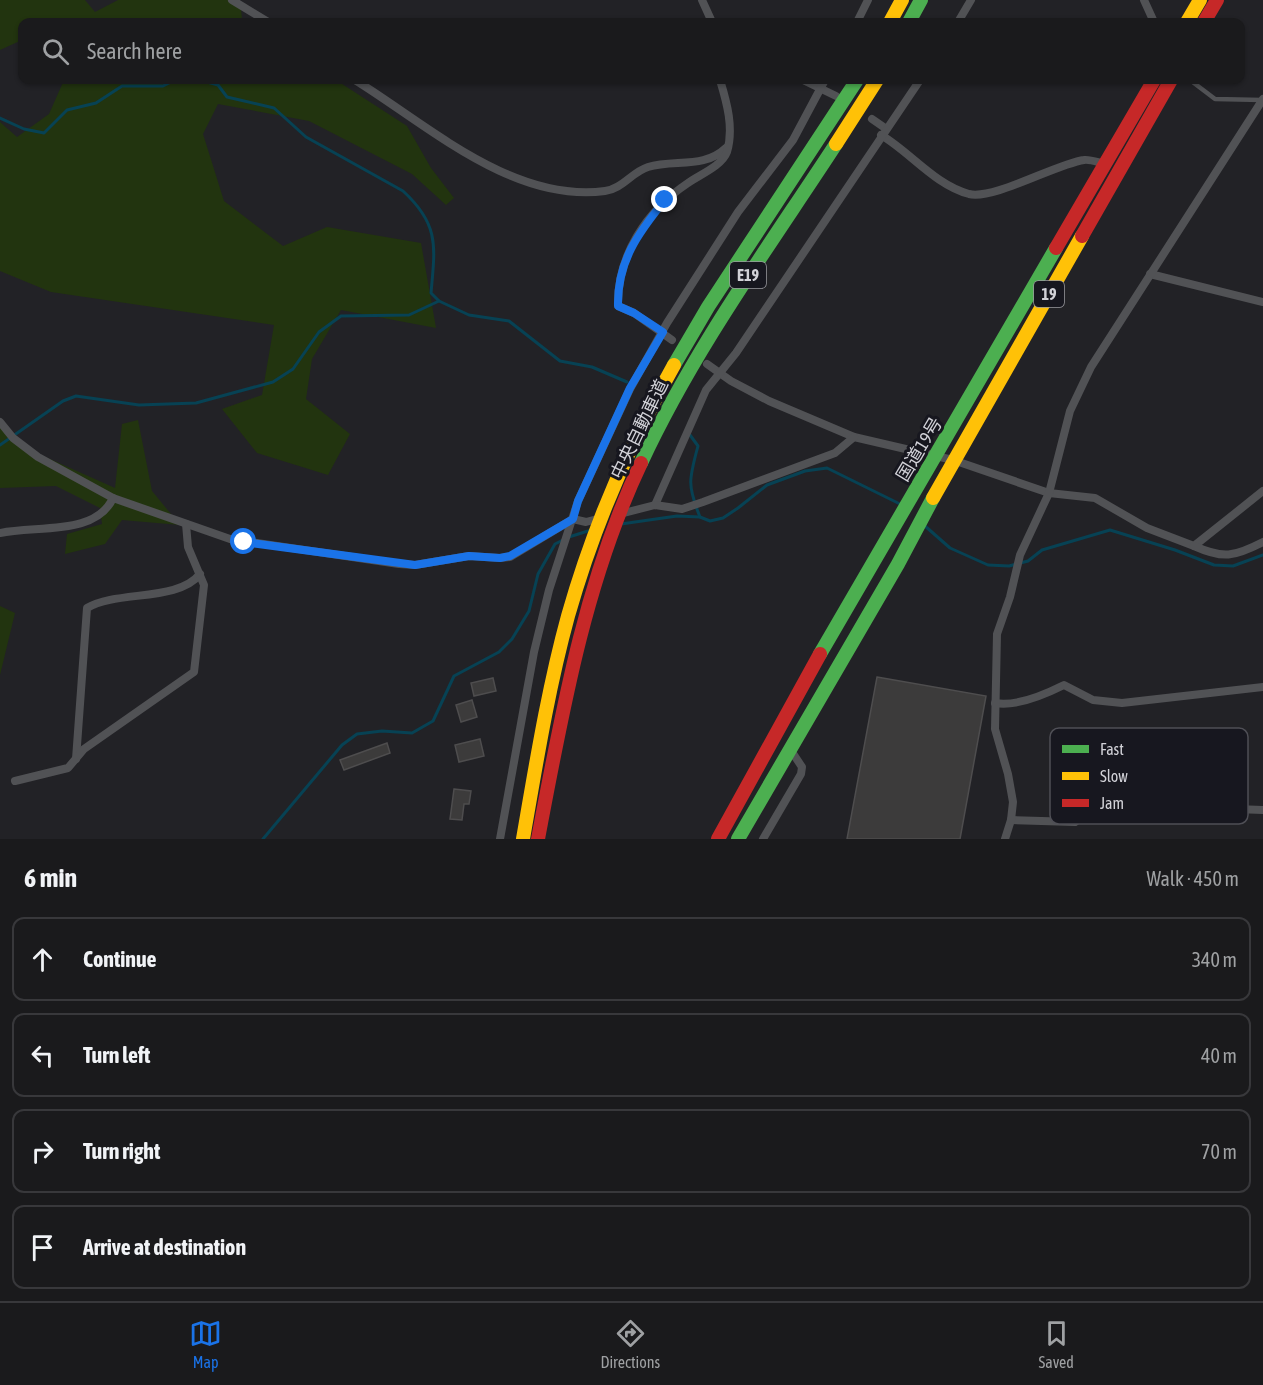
<!DOCTYPE html>
<meta charset="utf-8">
<style>
body{margin:0;font-family:"Asap Condensed","Noto Sans JP",sans-serif;background:#272729;color:#f1f3f6}
.stop{position:absolute;width:18px;height:18px;margin:-14px;border:4px solid #1a73e8;border-radius:50%;background:#fff}
.stop.end{background:#1a73e8;border-color:#fff;box-shadow:0 2px 6px #0008}
.list{margin:0;padding:0;list-style:none}
h2{display:flex;justify-content:space-between;align-items:center;height:78px;margin:0;padding:0 24px;font-size:26px}
h2 small{font-size:20px;font-weight:400;color:#9fa1a3}
.list li{display:grid;grid-template-columns:39px 1fr auto;gap:18px;align-items:center;box-sizing:border-box;height:84px;margin:0 12px 12px;padding:0 12px;border:2px solid #38383b;border-radius:12px}
.list b{display:block;font-size:22px;white-space:nowrap}
.list em{font-size:20px;font-style:normal;color:#9fa1a3}
.icon{flex:none;width:33px;height:33px;fill:none;stroke:currentColor;stroke-width:2;stroke-linecap:round;stroke-linejoin:round}
.map{position:relative;flex:none;width:1263px;height:839px;overflow:hidden}
.search{position:absolute;background:#1a1a1c;box-shadow:0 2px 4px #0004;left:18px;right:18px;top:18px;height:66px;display:flex;align-items:center;gap:15px;box-sizing:border-box;padding:0 21px;border-radius:12px;color:#9fa1a3;font-size:22px}
.sheet{height:462px;background:#1a1a1c}
nav{display:flex;justify-content:space-around;align-items:center;box-sizing:border-box;height:84px;border-top:2px solid #38383b;background:#1a1a1c;font-size:16px;color:#9fa1a3}
nav a{display:grid;justify-items:center;gap:3px}
nav .on{color:#1a73e8}
.map>svg:first-child{display:block}
</style>
<div class="map">
<svg width="1263" height="839" viewBox="0 0 1263 839">
<rect width="100%" height="100%" fill="#222226"/>
<g fill="#22340f">
<path d="M0,0H85L95,12L118,0H240L242,19L247,22H22V40L0,50Z"/>
<path d="M64,80H336L407,126L431,168L454,198L446,205L412,174L309,121L218,104L203,134L224,201L283,246L327,227L421,243L436,328L341,310L312,359L306,399L350,434L328,475L257,453L222,409L262,395L274,325L51,292L0,271V122L17,137L49,114Z"/>
<path d="M138,420L152,491L180,525L122,520L105,544L65,554L67,534L102,524L100,508L56,486L0,488V424L14,443L115,488L122,424Z"/>
<path d="M0,606L15,613L0,675Z"/>
</g>
<g fill="none" stroke-linecap="round" stroke-linejoin="round">
<g stroke="#074254" stroke-width="3">
<path d="M200,80L218,85L227,97L274,108L306,137L403,191C440,225 435,247 431,293L439,301L469,315L509,321L560,361L592,367L627,382"/>
<path d="M0,118L24,129L44,133L67,110L96,103L122,86H163L175,80"/>
<path d="M690,435L698,446C689,479 687,485 700,517"/>
<path d="M0,445L63,401L76,396L139,405L196,403L273,382L293,369L319,332L341,316L409,315L439,301"/>
<path d="M621,524L677,516L700,517L710,521L723,518L738,508L767,485L805,471L827,468L902,505"/>
<path d="M925,526L950,548L988,565L1009,566L1028,561L1042,550L1110,530L1175,550L1214,565L1233,566L1263,555"/>
<path d="M569,537L591,530"/>
<path d="M263,839L342,745L357,734L382,731L412,733L433,721L454,676L499,652L512,639L529,611L538,574L555,544L563,540"/>
</g>
</g>
<g fill="#3c3b3b" stroke="#4e4d4e" stroke-width="1.5">
<path d="M877,677L986,696L960,839H847Z"/>
<path d="M493,678L496,691L474,696L471,683Z"/>
<path d="M472,700L477,717L461,722L456,705Z"/>
<path d="M480,739L484,756L459,762L455,745Z"/>
<path d="M387,743L390,753L344,770L340,760Z"/>
<path d="M454,789L471,791L469,804H464L462,820L450,819Z"/>
</g>
<g fill="none" stroke-linecap="round" stroke-linejoin="round">
<path stroke="#515255" stroke-width="4.5" d="M1190,80L1215,99L1262,100"/>
<g stroke="#515255" stroke-width="8">
<path d="M232,0L268,22"/>
<path d="M702,0L712,22"/>
<path d="M1144,0L1154,22"/>
<path d="M857,22L868,0"/>
<path d="M958,22L971,0"/>
<path d="M355,80C429,126 513,203 605,191C622,189 632,172 648,167C675,159 704,169 726,148"/>
<path d="M803,80L836,96"/>
<path d="M872,119L885,128"/>
<path d="M881,135C910,152 935,185 969,194C994,200 1056,164 1084,160C1090,159 1100,163 1106,164"/>
<path d="M1150,274L1263,302"/>
<path d="M672,340L634,313L618,306C617,256 646,211 688,183C699,175 722,166 727,152C734,128 727,103 720,80"/>
<path d="M707,364L731,381L769,401L854,437L953,460L1049,493L1095,498L1147,528L1194,546L1263,491"/>
<path d="M0,422L13,438L38,457L113,498L230,539L399,564L415,565L469,556L500,558L510,557L573,519L586,522L601,518"/>
<path d="M655,505L706,390L736,353L920,80"/>
<path d="M620,514L655,505L682,509L703,502L835,453L854,437"/>
<path d="M0,533C36,525 96,536 113,498"/>
<path d="M1194,546C1223,559 1234,557 1263,542"/>
<path d="M995,703C1016,707 1044,695 1064,685L1093,700L1122,703L1263,687"/>
<path d="M76,759L87,608C117,590 178,602 200,574"/>
<path d="M15,781L68,768L84,749L194,672L204,585L188,547L186,524"/>
<path d="M1011,820L1075,822L1098,804L1179,797L1197,798L1235,809L1263,810"/>
<path d="M500,839L534,652L549,590L578,501L630,389L667,323L738,212L793,140L825,80"/>
<path d="M763,839L801,774L802,767L790,749"/>
<path d="M1005,839L1011,820L1013,802L1008,774L995,729L997,634L1010,597L1020,555L1049,493L1070,411L1091,367L1263,99"/>
</g>
<g stroke="#4caf50" stroke-width="14">
<path d="M909,22L921,0"/>
<path d="M674,365L708,307L857,80"/>
<path d="M641,463C694,349 768,248 836,144"/>
<path d="M820,654L1056,248"/>
<path d="M738,839L898,564L933,498"/>
</g>
<g stroke="#ffc107" stroke-width="14">
<path d="M890,22L902,0"/>
<path d="M1187,22L1200,0"/>
<path d="M836,144L877,80"/>
<path d="M933,498L1082,236"/>
<path d="M523,839C536,764 548,689 568,616C593,528 629,444 674,365"/>
</g>
<g stroke="#c62828" stroke-width="14">
<path d="M1204,22L1217,0"/>
<path d="M1082,236L1171,80"/>
<path d="M1056,248L1154,80"/>
<path d="M538,839C562,712 585,581 641,463"/>
<path d="M718,839L820,654"/>
</g>
</g>
<g fill="none" stroke-linecap="round" stroke-linejoin="round">
<path stroke="#1a73e8" stroke-width="8" d="M244,542L415,565L469,556L500,558L510,556L573,519L578,501L630,388L663,332L634,313L618,306C617,262 638,233 665,200"/>
</g>
<g text-anchor="middle" dominant-baseline="central" stroke-width="6" stroke-linejoin="round" paint-order="stroke">
<g fill="#17171f" stroke="#9a9aa0" stroke-width="1.5">
<rect x="730" y="262" width="36" height="26" rx="4.5"/>
<rect x="1034" y="281" width="30" height="26" rx="4.5"/>
</g>
<g font-size="16" font-weight="bold" fill="#d2d2d8">
<text x="748" y="275">E19</text>
<text x="1049" y="294">19</text>
</g>
<g font-size="18" fill="#d2d2d8" stroke="#17171f">
<text transform="translate(639 429) rotate(-64)">中央自動車道</text>
<text transform="translate(919 449) rotate(-59)">国道19号</text>
</g>
</g>
<rect x="1050" y="728" width="198" height="96" rx="9" fill="#17171f" stroke="#4f4f56" stroke-width="1.5"/>
<rect x="1062" y="745" width="27" height="8" fill="#4caf50"/>
<rect x="1062" y="772" width="27" height="8" fill="#ffc107"/>
<rect x="1062" y="799" width="27" height="8" fill="#c62828"/>
<g font-size="16" fill="#d2d2d8">
<text x="1100" y="755">Fast</text>
<text x="1100" y="782">Slow</text>
<text x="1100" y="809">Jam</text>
</g>
</svg>
<div class="stop" style="left:244px;top:542px"></div>
<div class="stop end" style="left:665px;top:200px"></div>
<div class="search"><svg class="icon" aria-label="search" viewBox="0 0 24 24"><circle cx="10" cy="10" r="6"/><path d="M15 15l6 6"/></svg>Search here</div>
</div>
<section class="sheet">
<h2>6 min<small>Walk · 450 m</small></h2>
<ul class="list">
<li><svg class="icon" aria-label="ahead" viewBox="0 0 24 24"><path d="M12 20V5M6 11l6-6 6 6"/></svg><div><b>Continue</b></div><em>340 m</em></li>
<li><svg class="icon" aria-label="left" viewBox="0 0 24 24"><path d="M17 20v-9H6M10 6l-5 5 5 5"/></svg><div><b>Turn left</b></div><em>40 m</em></li>
<li><svg class="icon" aria-label="right" viewBox="0 0 24 24"><path d="M7 20v-9h11M14 6l5 5-5 5"/></svg><div><b>Turn right</b></div><em>70 m</em></li>
<li><svg class="icon" aria-label="arrive" viewBox="0 0 24 24"><path d="M6 21V4h12l-3 4 3 4H6"/></svg><div><b>Arrive at destination</b></div></li>
</ul>
</section>
<nav>
<a class="on"><svg class="icon" aria-label="map" viewBox="0 0 24 24"><path d="M3 6l6-2 6 2 6-2v14l-6 2-6-2-6 2zM9 4v14M15 6v14"/></svg>Map</a>
<a><svg class="icon" aria-label="directions" viewBox="0 0 24 24"><path d="M12 3l9 9-9 9-9-9zM9 14v-3h6M13 9l2 2-2 2"/></svg>Directions</a>
<a><svg class="icon" aria-label="saved" viewBox="0 0 24 24"><path d="M7 4h10v16l-5-4-5 4z"/></svg>Saved</a>
</nav>
